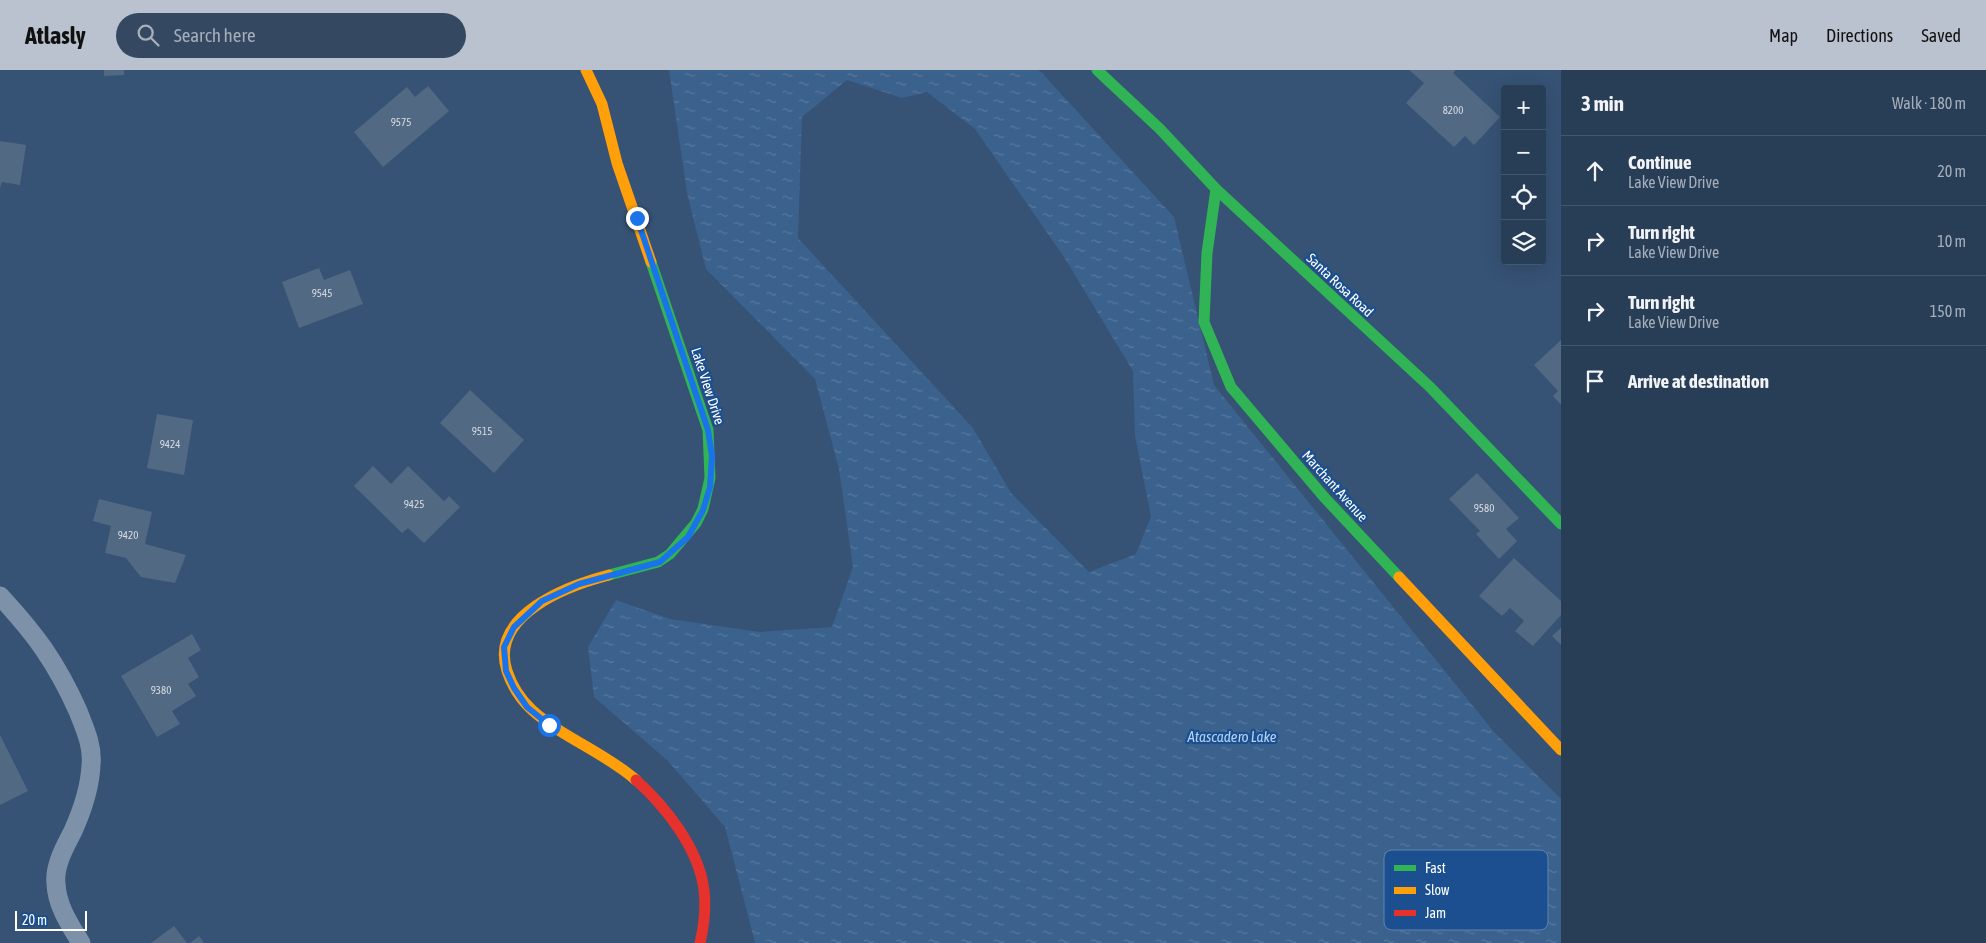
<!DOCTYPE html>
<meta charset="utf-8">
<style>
body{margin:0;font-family:"Asap Condensed",sans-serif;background:#344961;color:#f1f3f6}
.controls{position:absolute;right:15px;top:15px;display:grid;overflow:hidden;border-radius:5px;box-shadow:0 5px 20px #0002}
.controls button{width:45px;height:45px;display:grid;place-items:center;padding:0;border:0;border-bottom:1px solid #44576d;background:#283e57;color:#f1f3f6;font:25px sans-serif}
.scale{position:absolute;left:15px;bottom:12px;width:72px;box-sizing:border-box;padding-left:5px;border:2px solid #fff;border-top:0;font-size:14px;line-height:18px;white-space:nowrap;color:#fff;-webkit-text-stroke:4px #1b4f8f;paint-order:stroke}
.stop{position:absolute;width:15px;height:15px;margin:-11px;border:4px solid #1a73e8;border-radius:50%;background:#fff}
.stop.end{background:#1a73e8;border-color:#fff;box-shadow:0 1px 5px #0008}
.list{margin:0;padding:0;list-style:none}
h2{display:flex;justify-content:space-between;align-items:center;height:65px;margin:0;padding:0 20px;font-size:21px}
h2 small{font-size:16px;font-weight:400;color:#a5aeba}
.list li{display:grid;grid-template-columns:32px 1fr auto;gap:15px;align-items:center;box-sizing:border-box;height:70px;padding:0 20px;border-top:1px solid #44576d}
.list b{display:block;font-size:19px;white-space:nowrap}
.list p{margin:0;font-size:16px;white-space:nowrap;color:#a5aeba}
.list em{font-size:16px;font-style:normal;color:#a5aeba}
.icon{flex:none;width:28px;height:28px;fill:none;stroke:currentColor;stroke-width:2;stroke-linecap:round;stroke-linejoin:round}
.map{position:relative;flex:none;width:1561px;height:873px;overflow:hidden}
header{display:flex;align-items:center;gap:30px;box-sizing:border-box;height:70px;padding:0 25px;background:#b9c2ce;color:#111}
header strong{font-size:24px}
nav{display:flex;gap:28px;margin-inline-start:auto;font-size:18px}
.search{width:350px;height:45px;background:#344961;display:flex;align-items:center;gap:12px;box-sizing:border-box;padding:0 18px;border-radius:28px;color:#a5aeba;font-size:19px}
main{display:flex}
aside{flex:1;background:#283e57}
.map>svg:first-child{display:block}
</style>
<header>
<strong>Atlasly</strong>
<div class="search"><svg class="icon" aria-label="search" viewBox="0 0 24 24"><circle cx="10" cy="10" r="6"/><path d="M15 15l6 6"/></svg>Search here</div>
<nav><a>Map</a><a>Directions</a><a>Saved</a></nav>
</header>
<main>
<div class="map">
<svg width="1561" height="873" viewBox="0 0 1561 873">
<defs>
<pattern id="water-ripples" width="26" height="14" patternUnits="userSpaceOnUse" patternTransform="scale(1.25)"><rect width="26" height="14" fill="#3b618d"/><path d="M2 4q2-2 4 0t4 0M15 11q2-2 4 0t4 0" fill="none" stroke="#58799e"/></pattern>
</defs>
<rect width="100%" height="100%" fill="#365274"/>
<path fill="url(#water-ripples)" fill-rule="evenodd" d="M669,0H1038L1041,2L1174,147L1214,315L1494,662L1561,729V873H755L725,757L668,691L594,627L588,577L616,530L670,549L760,562L832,557L853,497L839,399L815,309L706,199L687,123ZM847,10L902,28L927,22L975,59L1064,187L1133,301L1135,366L1151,446L1136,484L1089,502L1011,423L973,358L798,168L802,47Z"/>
<g fill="#526984">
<path d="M104,0H124V5L104,6Z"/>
<path d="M1409,0H1456L1453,3L1500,47L1474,75L1465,66L1454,77L1406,33L1424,13Z"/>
<path d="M428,16L449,41L383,97L354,62L407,17L415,27Z"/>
<path d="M0,71L26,75L20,115L2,112L0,118Z"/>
<path d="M319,198L324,210L350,200L363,234L299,258L282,212Z"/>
<path d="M1561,270V335L1553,326L1558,321L1534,295Z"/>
<path d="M470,320L524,370L494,403L440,353Z"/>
<path d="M157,344L193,350L184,405L147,398Z"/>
<path d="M373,396L391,414L408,396L444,431L449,426L460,437L424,473L408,458L402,463L354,416Z"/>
<path d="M1477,403L1519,448L1506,459L1517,471L1499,489L1476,464L1480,461L1449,429Z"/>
<path d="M99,429L152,442L145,474L186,485L175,513L141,507L126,488L105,483L111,456L93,451Z"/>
<path d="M1514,488L1561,531V545L1533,576L1515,561L1524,551L1510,538L1502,546L1479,526Z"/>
<path d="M1561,558V575L1552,566Z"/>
<path d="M192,564L201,580L188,588L199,607L188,614L196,626L172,641L180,654L157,667L121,606Z"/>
<path d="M0,665L28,721L0,735Z"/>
<path d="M174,856L187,873H151Z"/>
<path d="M199,866L204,873H190Z"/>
</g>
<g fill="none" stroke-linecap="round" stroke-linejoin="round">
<path stroke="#7d92a8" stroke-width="19" d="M0,526C36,565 56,592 78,641C85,659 93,676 91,695C90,717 82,741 73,761C65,777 54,795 56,814C57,836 70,855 81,873"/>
<g stroke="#30b455" stroke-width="11">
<path d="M1097,0L1160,59L1216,119L1430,317L1561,454"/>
<path d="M1216,119L1207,183L1204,252L1231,317L1324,427L1399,507"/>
<path d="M609,505L658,492L670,484L696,453L703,439L710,408L708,360L651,192"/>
</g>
<g stroke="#ff9f0a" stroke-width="11">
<path d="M586,0L602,34L617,93L651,192"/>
<path d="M609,505C567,516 489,545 507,601C512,616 521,630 532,640C563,668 604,682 636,710"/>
<path d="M1399,507L1561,680"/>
</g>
<path stroke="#e5322d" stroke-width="11" d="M636,710C666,737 699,779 704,820C706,837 704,856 700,873"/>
</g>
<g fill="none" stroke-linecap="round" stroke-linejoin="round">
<path stroke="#1a73e8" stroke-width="6" d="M549,655L527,637L514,618L506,601L504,577L514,557L542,531L579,514L660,492L688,467L703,440L710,417L712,386L708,360L637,148"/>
</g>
<g text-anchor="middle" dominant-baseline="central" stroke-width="4.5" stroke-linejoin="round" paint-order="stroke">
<g font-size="11" fill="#d4dae0">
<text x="1453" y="40">8200</text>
<text x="401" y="52">9575</text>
<text x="322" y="223">9545</text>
<text x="482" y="361">9515</text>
<text x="170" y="374">9424</text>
<text x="414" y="434">9425</text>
<text x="1484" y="438">9580</text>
<text x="128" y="465">9420</text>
<text x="161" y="620">9380</text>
</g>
<g font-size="14" fill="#fff" stroke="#1b4f8f">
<text transform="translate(1340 215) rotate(43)">Santa Rosa Road</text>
<text transform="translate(708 316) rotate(72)">Lake View Drive</text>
<text transform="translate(1335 416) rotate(48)">Marchant Avenue</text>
</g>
<g font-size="15" font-style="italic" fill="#b5d3f5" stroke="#1b4f8f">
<text x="1232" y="666">Atascadero Lake</text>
</g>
</g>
<rect x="1384" y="780" width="164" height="80" rx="8" fill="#1b4f8f" stroke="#5f84b1" stroke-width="1"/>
<rect x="1394" y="795" width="22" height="6" fill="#30b455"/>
<rect x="1394" y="817" width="22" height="7" fill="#ff9f0a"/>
<rect x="1394" y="840" width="22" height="6" fill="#e5322d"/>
<g font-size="14" fill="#fff">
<text x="1425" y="803">Fast</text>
<text x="1425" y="825">Slow</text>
<text x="1425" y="848">Jam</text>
</g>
</svg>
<div class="controls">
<button>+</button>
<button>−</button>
<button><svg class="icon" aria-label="locate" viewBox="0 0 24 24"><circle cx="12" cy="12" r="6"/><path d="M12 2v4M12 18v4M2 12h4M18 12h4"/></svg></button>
<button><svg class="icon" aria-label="layers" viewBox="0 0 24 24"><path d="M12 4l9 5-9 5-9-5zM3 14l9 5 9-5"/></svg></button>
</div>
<div class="scale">20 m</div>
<div class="stop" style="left:549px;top:655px"></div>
<div class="stop end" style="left:637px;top:148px"></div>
</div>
<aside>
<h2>3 min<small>Walk · 180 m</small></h2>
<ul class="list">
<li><svg class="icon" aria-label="ahead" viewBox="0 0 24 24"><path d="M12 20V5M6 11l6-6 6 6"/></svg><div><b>Continue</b><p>Lake View Drive</p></div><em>20 m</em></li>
<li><svg class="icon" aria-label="right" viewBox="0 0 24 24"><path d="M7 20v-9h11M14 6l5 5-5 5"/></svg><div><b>Turn right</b><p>Lake View Drive</p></div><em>10 m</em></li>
<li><svg class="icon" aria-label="right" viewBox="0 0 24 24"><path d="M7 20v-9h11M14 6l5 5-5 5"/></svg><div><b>Turn right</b><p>Lake View Drive</p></div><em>150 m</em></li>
<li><svg class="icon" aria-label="arrive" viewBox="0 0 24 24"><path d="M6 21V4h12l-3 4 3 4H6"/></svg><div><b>Arrive at destination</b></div></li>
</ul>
</aside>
</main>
